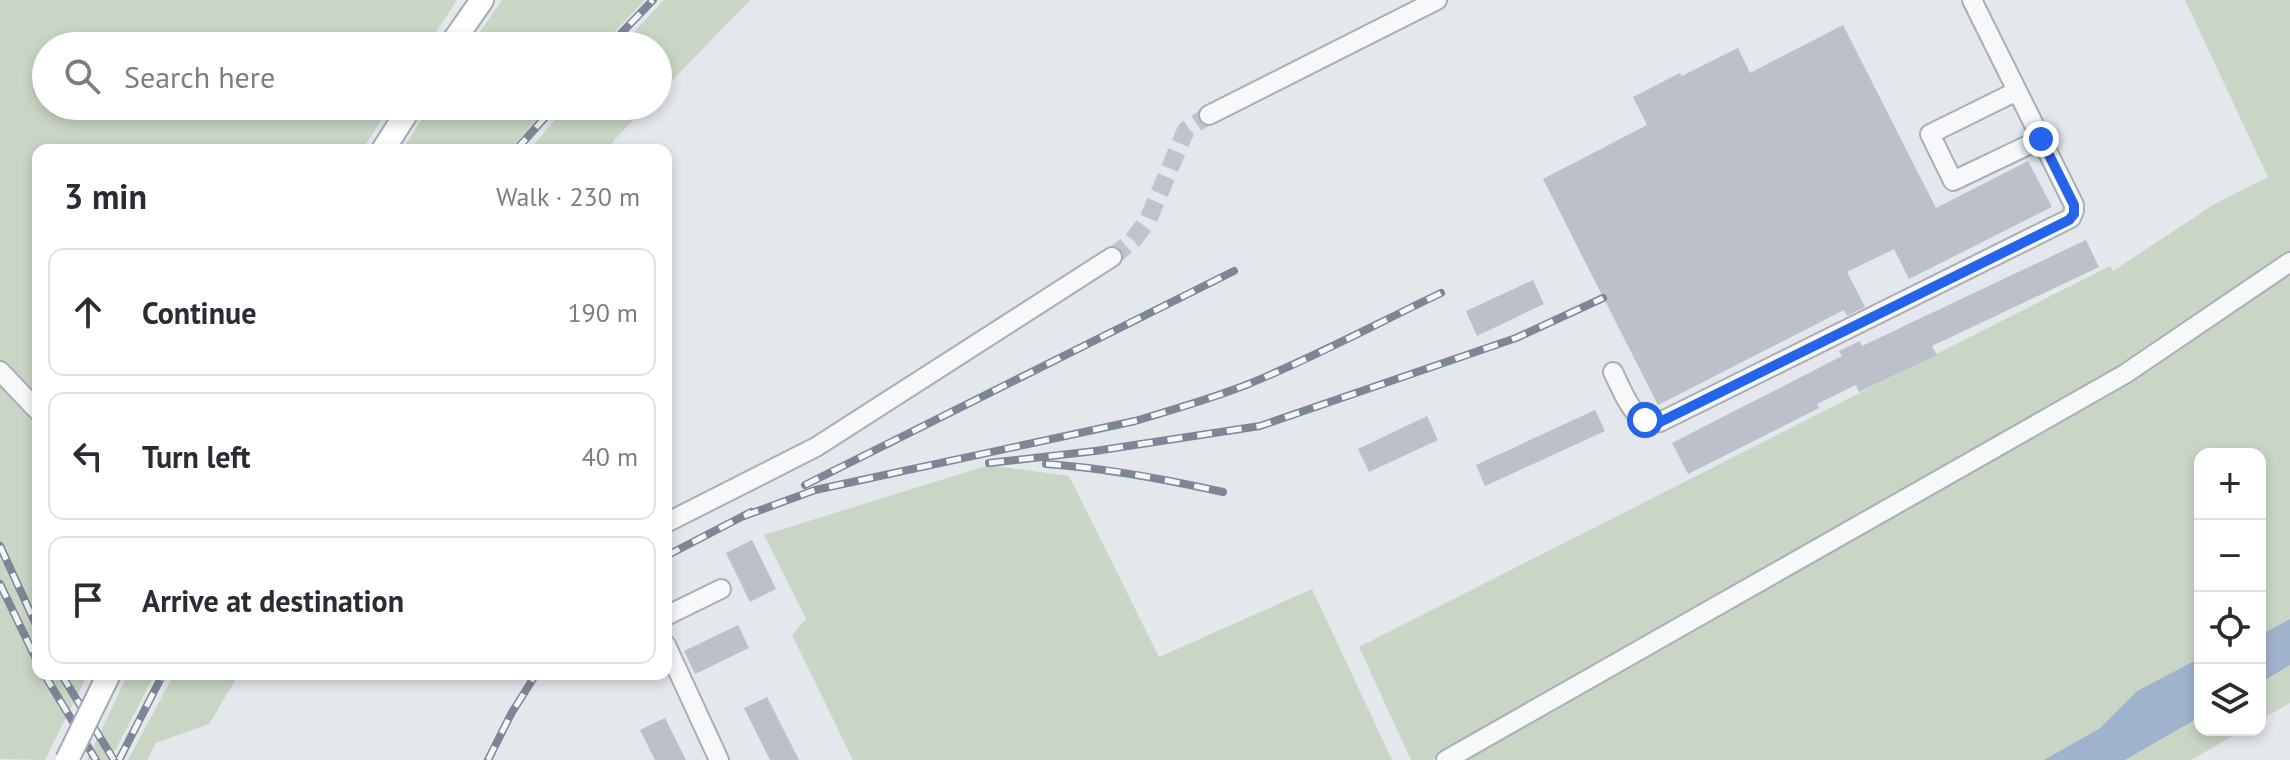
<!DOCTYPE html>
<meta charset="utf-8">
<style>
body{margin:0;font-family:"PT Sans",sans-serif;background:#f7f7f7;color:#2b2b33}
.controls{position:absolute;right:24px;bottom:24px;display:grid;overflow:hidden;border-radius:16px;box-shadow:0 4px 12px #0003}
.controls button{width:72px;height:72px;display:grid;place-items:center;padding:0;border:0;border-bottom:2px solid #e1e1e2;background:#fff;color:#2b2b33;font:40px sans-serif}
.stop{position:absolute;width:24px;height:24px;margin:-18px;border:6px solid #2563eb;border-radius:50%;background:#fff}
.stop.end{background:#2563eb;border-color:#fff;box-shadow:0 2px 8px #0008}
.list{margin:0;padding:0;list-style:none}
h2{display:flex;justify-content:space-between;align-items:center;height:104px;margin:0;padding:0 32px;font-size:34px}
h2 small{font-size:26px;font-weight:400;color:#7c7c81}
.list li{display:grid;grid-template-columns:52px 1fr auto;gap:24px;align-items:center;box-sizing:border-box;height:128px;margin:0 16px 16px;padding:0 16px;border:2px solid #e1e1e2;border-radius:16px}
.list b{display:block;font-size:30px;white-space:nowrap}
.list em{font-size:26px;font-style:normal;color:#7c7c81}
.icon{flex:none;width:44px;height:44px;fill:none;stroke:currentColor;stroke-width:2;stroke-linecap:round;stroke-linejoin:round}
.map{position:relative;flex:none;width:2290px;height:760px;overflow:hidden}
.search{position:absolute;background:#fff;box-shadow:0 4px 12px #0003;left:32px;top:32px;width:640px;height:88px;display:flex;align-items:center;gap:20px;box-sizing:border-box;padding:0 28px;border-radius:44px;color:#7c7c81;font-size:30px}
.panel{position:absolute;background:#fff;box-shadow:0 4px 12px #0003;left:32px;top:144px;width:640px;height:536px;border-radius:16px}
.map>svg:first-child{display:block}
</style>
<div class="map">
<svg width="2290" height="760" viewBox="0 0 2290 760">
<rect width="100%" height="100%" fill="#e4e7ec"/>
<g fill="#c9d6c5">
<path d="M0,0H457L427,46H46V106H391L362,150H38V674H88L45,760L0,759Z"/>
<path d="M502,0H645L601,46H470Z"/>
<path d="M664,0H750L658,95V46H621Z"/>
<path d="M2185,0H2290V255L2126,367L1433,760H1411L1359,647L2110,266L2113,271L2213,205L2268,177Z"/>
<path d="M430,106H548L510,150H402Z"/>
<path d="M567,106H647L615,139L608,150H529Z"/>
<path d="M2290,268V619L2260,635V454H2200V661L2192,662L2137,691L2100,728L2044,760H1461Z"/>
<path d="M989,465L1069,476L1159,657L1312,589L1392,760H853L792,635L806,619L764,535Z"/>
<path d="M2290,665V703L2260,720V683Z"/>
<path d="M128,674H155L110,760H87Z"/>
<path d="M174,674H239L209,724L156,743L147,760H128Z"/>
<path d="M2200,717V730H2243L2191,760H2125Z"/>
</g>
<g fill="#9fb4cc">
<path d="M2290,619V665L2260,683V635Z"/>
<path d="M2200,661V717L2125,760H2044L2100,728L2137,691L2192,662Z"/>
</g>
<g fill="#bbc0ca">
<path d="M1843,25L1936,208L2028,161L2052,207L1909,279L1894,249L1847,272L1865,307L1847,316L1844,310L1658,405L1543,179L1647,125L1633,97L1680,73L1682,76L1738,48L1750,73Z"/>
<path d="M2086,240L2099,267L1932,346L1937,355L1859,392L1856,385L1817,404L1819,408L1688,474L1672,443L1842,356L1839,351L1860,341L1862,346Z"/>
<path d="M1533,280L1544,304L1477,336L1466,311Z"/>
<path d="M1595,410L1605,431L1485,486L1476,465Z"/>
<path d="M1427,416L1438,440L1369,472L1358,449Z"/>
<path d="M752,540L776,589L750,602L726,553Z"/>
<path d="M738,625L749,648L695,674L684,651Z"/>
<path d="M767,697L799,760H770L744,708Z"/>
<path d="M665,718L686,760H655L640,730Z"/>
</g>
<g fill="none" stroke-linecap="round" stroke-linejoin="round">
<path stroke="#bfc3cb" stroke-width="18" stroke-dasharray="18 9" stroke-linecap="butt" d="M1112,257L1133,240L1148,220L1186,130L1209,115"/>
<g stroke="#a9aeb7" stroke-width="22">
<g id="minor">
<path d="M2017,91L1930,134L1953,181L2041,139"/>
<path d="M1209,115L1437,0"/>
<path d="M0,371L38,411"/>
<path d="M1613,372C1623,391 1633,426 1660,422L2071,218L2074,211V205L1972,0"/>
<path d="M666,523L816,447L1112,257"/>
<path d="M666,616L721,589"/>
<path d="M666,645L719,760"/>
<path d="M1446,760L2125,374L2290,262"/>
</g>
</g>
<g stroke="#a3abb8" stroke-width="26">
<g id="major">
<path d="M450,46L482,0"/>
<path d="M383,150L411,106"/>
</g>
</g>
<use href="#minor" stroke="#f7f8fa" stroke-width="18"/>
<use href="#major" stroke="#fff" stroke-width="22"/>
<g stroke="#7d8696" stroke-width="8">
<g id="rail">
<path d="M609,46L653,0"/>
<path d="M516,150L555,106"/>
<path d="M989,463L1095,451L1260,426L1516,338L1603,298"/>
<path d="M1046,464C1106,468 1164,479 1223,492"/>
<path d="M805,485L1234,271"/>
<path d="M744,516L815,490L1135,421C1172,410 1210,399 1246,385C1313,358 1376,324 1441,293"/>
<path d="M0,546L38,629"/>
<path d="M666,556L751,512"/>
<path d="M0,584L38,663"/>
<path d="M44,674L96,760"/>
<path d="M61,674L114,760"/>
<path d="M119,760L163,674"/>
<path d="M488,760L511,714L536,674"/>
</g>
</g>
<use href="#rail" stroke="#f4f6f9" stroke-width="5" stroke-dasharray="15" stroke-linecap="butt"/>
<g stroke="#a3abb8" stroke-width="26" stroke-linecap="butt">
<path id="major-bridge" d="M67,760L109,674"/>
</g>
<use href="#major-bridge" stroke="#fff" stroke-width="22"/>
</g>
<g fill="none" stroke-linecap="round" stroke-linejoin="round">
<path stroke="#2563eb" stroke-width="10" d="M1645,420L1652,423L1660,422L2069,220L2074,214V205L2041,139"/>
</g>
</svg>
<div class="controls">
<button>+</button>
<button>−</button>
<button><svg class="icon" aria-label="locate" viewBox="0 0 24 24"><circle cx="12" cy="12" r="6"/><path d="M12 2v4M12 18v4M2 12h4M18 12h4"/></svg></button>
<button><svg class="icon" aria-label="layers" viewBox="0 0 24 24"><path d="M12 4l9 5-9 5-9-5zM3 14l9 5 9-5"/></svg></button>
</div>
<div class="stop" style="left:1645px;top:420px"></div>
<div class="stop end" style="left:2041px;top:139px"></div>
<div class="search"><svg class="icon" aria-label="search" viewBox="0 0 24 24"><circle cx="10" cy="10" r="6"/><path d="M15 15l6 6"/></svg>Search here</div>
<section class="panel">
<h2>3 min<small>Walk · 230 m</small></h2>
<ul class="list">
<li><svg class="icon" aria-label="ahead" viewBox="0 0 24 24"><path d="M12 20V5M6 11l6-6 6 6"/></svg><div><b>Continue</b></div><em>190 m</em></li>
<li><svg class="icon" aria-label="left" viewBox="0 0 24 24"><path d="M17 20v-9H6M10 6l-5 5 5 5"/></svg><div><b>Turn left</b></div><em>40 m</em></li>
<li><svg class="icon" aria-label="arrive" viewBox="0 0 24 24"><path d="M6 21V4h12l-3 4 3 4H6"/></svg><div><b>Arrive at destination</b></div></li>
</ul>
</section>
</div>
